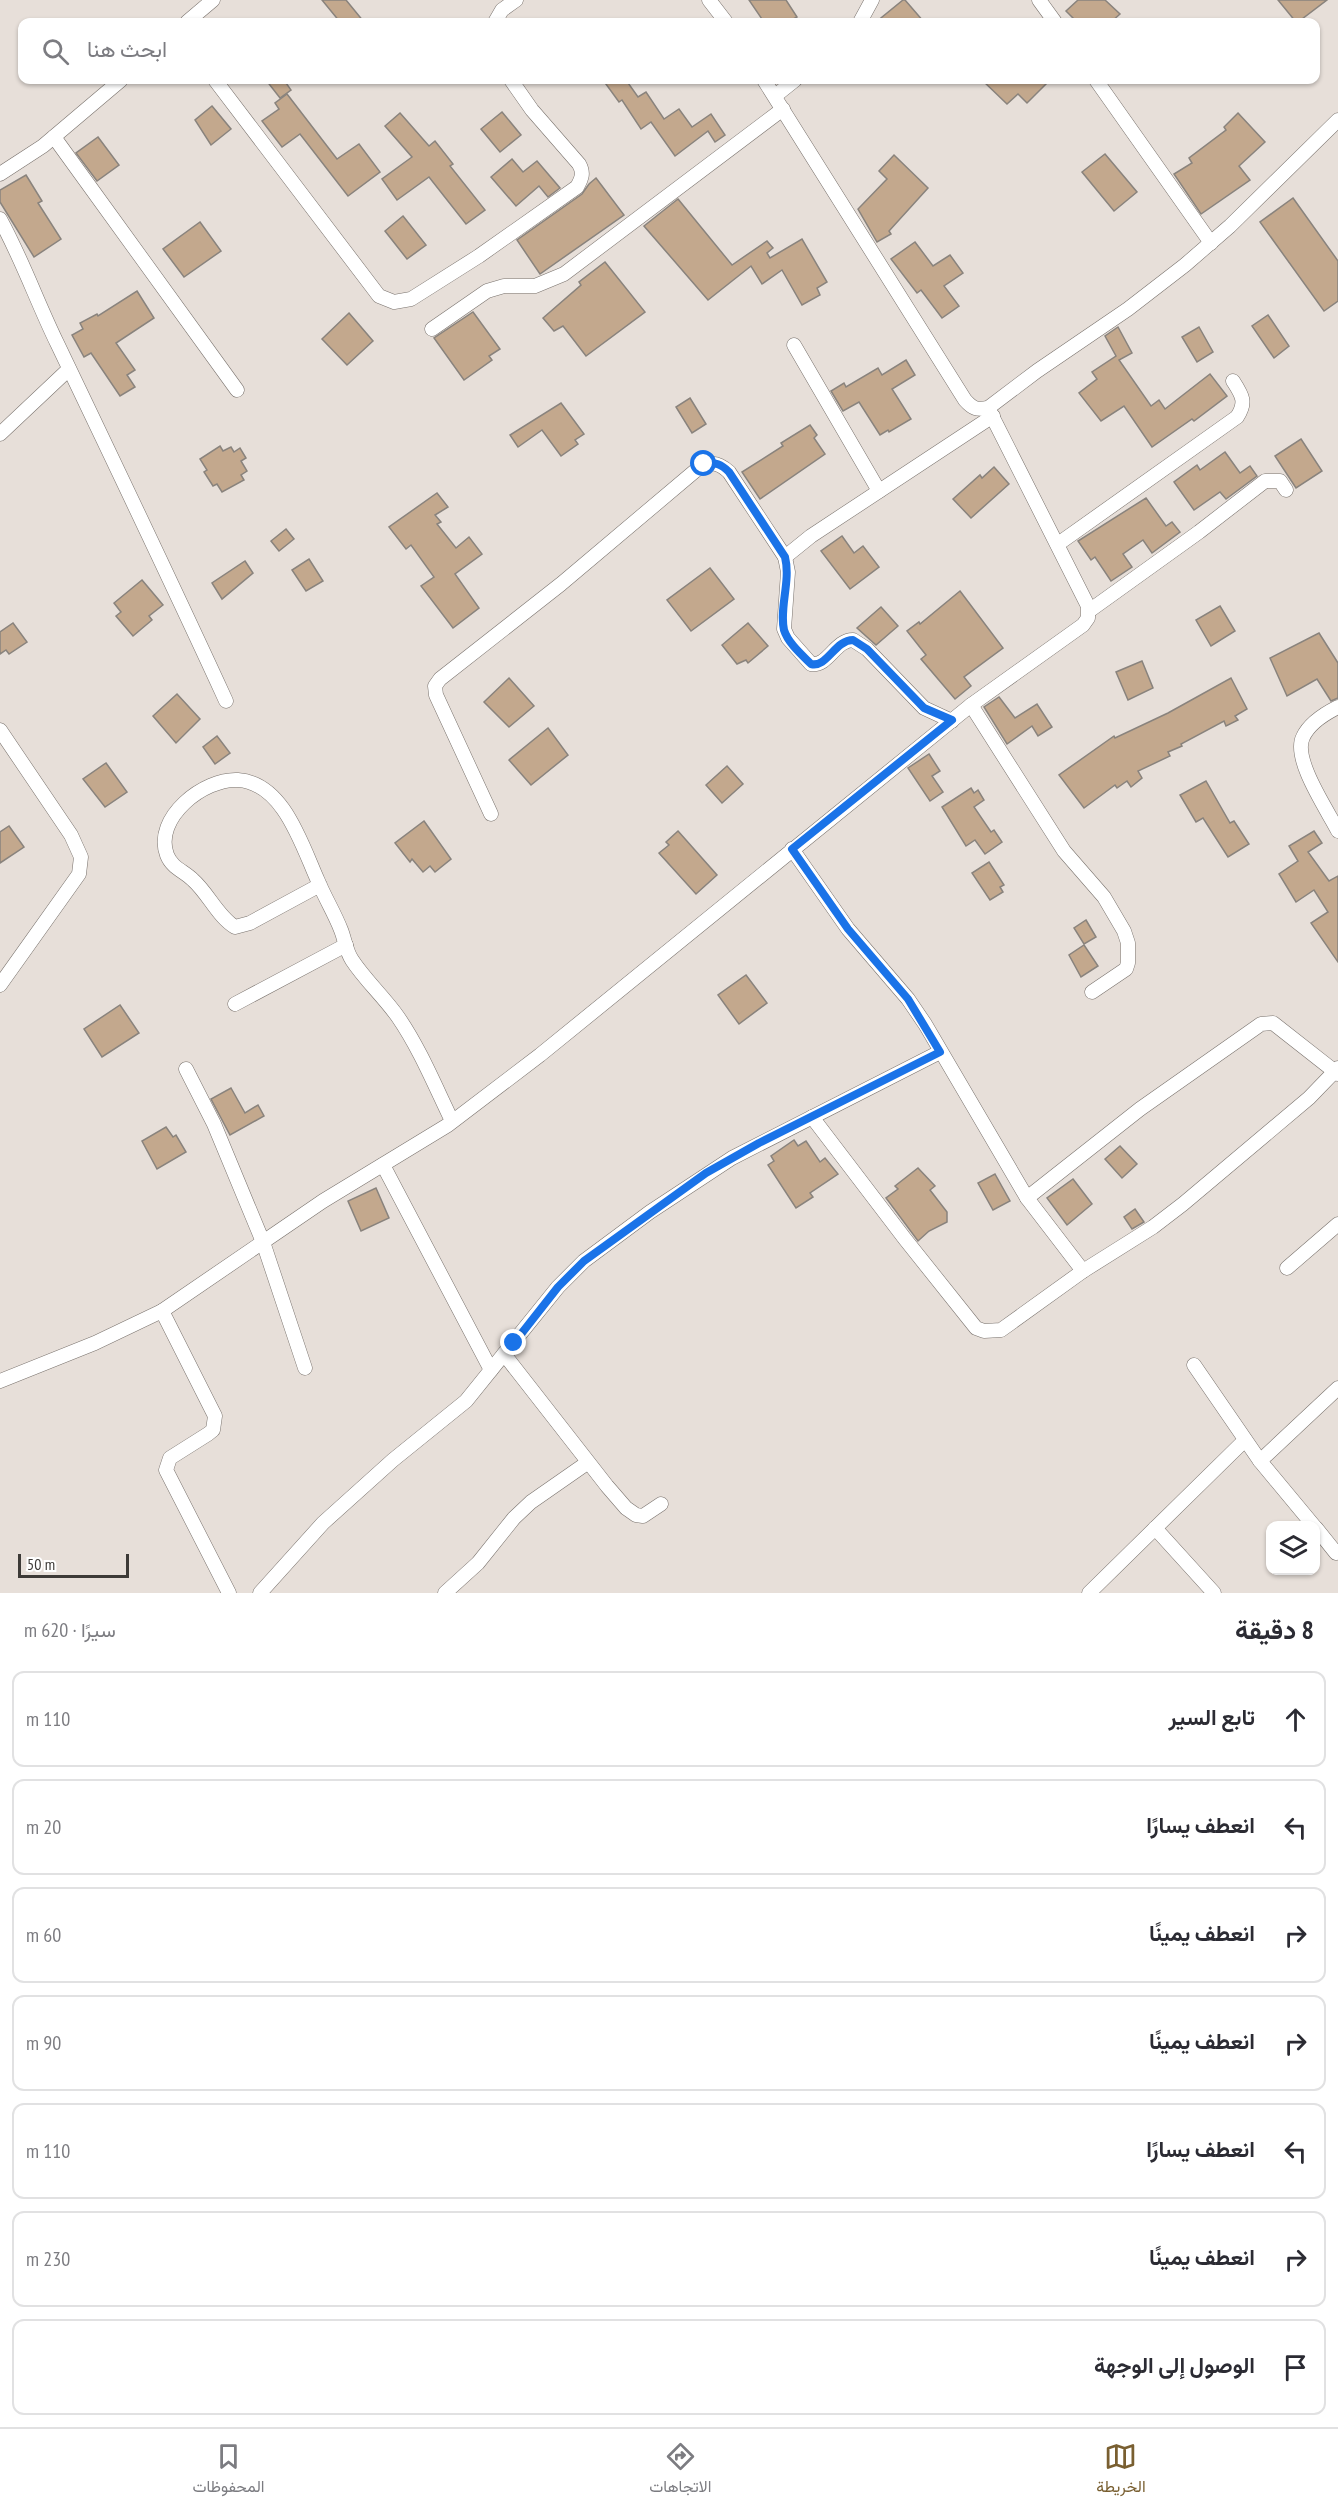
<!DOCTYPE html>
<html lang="ar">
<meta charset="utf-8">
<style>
body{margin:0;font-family:"PT Sans Narrow",Vazirmatn,sans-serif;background:#f2f2f3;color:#2b2b33;direction:rtl}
.controls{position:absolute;right:18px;bottom:18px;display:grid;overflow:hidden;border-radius:12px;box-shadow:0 2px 4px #0004}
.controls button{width:54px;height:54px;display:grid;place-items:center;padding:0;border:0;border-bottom:2px solid #e1e1e2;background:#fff;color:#2b2b33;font:30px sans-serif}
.scale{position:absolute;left:18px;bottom:15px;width:111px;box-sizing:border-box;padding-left:6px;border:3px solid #3d3a37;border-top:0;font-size:16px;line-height:21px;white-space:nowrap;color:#3d3a37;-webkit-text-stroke:4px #fff;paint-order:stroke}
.stop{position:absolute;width:18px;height:18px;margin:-14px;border:4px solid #1a73e8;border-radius:50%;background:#fff}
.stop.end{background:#1a73e8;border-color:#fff;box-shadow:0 2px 6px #0008}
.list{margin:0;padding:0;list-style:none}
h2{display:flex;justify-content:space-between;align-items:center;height:78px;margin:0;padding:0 24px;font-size:26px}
h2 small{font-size:20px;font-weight:400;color:#7c7c81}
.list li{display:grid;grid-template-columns:39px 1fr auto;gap:18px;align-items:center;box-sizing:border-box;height:96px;margin:0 12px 12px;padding:0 12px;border:2px solid #e1e1e2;border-radius:12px}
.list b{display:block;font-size:22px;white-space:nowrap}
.list em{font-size:20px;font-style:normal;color:#7c7c81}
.icon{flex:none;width:33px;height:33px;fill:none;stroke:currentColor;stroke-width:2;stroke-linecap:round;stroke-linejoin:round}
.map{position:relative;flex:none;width:1338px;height:1593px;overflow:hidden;direction:ltr}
.search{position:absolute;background:#fff;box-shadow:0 2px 4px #0004;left:18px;right:18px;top:18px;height:66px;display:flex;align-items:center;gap:15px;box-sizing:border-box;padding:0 21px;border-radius:12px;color:#7c7c81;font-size:22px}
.sheet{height:834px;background:#fff}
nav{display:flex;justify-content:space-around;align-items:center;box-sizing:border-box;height:84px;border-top:2px solid #e1e1e2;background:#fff;font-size:16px;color:#7c7c81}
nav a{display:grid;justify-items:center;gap:3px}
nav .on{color:#795f31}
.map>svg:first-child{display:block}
</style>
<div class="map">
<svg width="1338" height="1593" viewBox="0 0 1338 1593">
<rect width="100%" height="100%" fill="#e7dfd9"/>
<g fill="#c3a88d" stroke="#89837d" stroke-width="1.5">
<path d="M322,0H346L364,22H340Z"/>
<path d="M749,0H786L797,17L788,22H764Z"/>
<path d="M903,0H905L924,22H876Z"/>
<path d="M1078,0H1105L1120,14L1111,22H1077L1066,11Z"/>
<path d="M1278,0H1327L1298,22H1296Z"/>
<path d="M266,80H284L291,90L280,98Z"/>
<path d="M603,80H626L638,97L646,92L664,119L679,109L692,127L711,114L725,135L715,142L708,131L675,156L651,122L641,129L622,100L619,102Z"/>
<path d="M982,80H1050L1027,103L1018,94L1007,104Z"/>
<path d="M287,94L337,159L359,144L380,172L348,196L300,134L282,147L262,121L279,109L275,103Z"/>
<path d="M212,106L231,129L211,145L195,120Z"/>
<path d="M502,112L521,135L500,152L481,129Z"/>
<path d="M400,113L429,146L435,141L453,164L450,166L485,210L466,224L429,177L397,200L382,179L412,157L385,126Z"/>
<path d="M1238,113L1265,142L1239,166L1250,180L1201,214L1174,174L1192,163L1189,158L1226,130L1224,127Z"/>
<path d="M98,137L119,165L97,181L76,153Z"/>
<path d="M1105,154L1137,192L1114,211L1082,172Z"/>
<path d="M894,155L928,188L889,231L891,234L877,242L858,209L887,179L879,171Z"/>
<path d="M512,159L523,172L537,161L560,188L548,197L539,186L516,206L491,177Z"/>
<path d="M26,175L42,201L38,203L61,239L34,257L0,202V190Z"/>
<path d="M596,178L624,215L540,274L517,240L582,194L589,184Z"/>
<path d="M1293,198L1338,261V301L1324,311L1260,222Z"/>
<path d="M678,199L732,265L767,241L773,248L767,253L770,258L802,239L827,282L817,288L820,295L802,305L782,270L762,284L751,266L708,300L644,226Z"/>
<path d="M403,216L426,245L407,259L385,231Z"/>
<path d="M200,222L221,251L184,277L163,249Z"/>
<path d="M915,242L933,266L950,255L963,273L944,286L959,306L942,318L921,290L917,293L891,259Z"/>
<path d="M605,262L645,312L586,356L563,326L554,331L543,318L581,285L579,282Z"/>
<path d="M137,291L154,318L116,343L135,370L127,375L135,387L120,396L91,353L84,357L72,335L83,329L80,323L97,314L98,316Z"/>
<path d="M473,312L500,349L489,356L492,360L464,380L434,338Z"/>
<path d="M349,313L373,341L347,365L322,339Z"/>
<path d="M1268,315L1289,346L1274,358L1252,326Z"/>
<path d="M1118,327L1132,353L1119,360L1151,406L1159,400L1165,409L1210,374L1227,396L1194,421L1192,419L1152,447L1124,406L1101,421L1079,393L1097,379L1092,372L1116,356L1105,336Z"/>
<path d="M1199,327L1213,352L1197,362L1182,337Z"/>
<path d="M906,360L915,375L892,389L911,419L889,432L888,430L880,435L859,402L843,411L831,391L844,383L846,387L878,368L882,375Z"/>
<path d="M690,398L706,424L692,433L676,407Z"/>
<path d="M561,403L584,434L575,440L578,444L561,456L542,430L518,447L510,435Z"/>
<path d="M810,425L817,435L814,438L825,454L760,499L742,472L783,446L781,443Z"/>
<path d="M1301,439L1322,471L1296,488L1275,456Z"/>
<path d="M220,446L223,451L231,447L234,452L240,448L246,458L241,461L247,471L241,475L244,480L222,492L217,484L213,486L204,472L207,470L200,459Z"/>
<path d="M1225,452L1240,473L1250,466L1257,476L1226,499L1220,492L1194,510L1174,482L1197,465L1200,470Z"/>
<path d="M994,467L1009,484L971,518L953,499L980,475L982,478Z"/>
<path d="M437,493L448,507L435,515L441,522L437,524L456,548L469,537L482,554L455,574L479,608L453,628L421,586L434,577L411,545L406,549L389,527Z"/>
<path d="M1146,498L1166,526L1172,522L1180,532L1152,553L1143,540L1123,554L1132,567L1111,581L1095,557L1091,560L1078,541Z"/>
<path d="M286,529L294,539L279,551L271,541Z"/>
<path d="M842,536L854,553L863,546L879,567L850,589L821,551Z"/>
<path d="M309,559L323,581L306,591L292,570Z"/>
<path d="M245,561L253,573L222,599L212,583Z"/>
<path d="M710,568L734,599L691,631L667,600Z"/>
<path d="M142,580L163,605L149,616L152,620L133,636L116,616L121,612L114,603Z"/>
<path d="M960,591L1003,648L964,677L971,686L955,699L921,659L926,655L907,631L919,622L920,624Z"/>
<path d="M1220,606L1235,631L1211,646L1196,620Z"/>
<path d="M881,607L898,626L876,645L857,628Z"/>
<path d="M13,623L27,642L9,654L6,650L0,654V632Z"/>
<path d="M748,623L768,646L748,663L746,660L737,664L722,645Z"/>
<path d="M1319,633L1338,663V698L1331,701L1317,679L1287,696L1270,658Z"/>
<path d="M1142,661L1153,688L1128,700L1116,672Z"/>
<path d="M509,678L534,706L509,727L484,702Z"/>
<path d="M1231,678L1247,709L1235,716L1238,720L1226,726L1224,721L1181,744L1182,746L1168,752L1170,756L1138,771L1142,778L1131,787L1127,781L1117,788L1115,785L1084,808L1059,775L1114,736L1115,738L1168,713Z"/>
<path d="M177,694L200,719L176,743L153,716Z"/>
<path d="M999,697L1015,718L1037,704L1052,727L1038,736L1032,726L1007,744L984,707Z"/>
<path d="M548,728L568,755L531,785L509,760Z"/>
<path d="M217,736L230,753L215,764L203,747Z"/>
<path d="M929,754L940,771L932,776L943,792L930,801L908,768Z"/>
<path d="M106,763L127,792L105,807L83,779Z"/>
<path d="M727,766L743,784L722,803L706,785Z"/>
<path d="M1206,781L1230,823L1234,821L1249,844L1228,857L1203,818L1196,822L1180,795Z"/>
<path d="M971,788L974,793L978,790L984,800L974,807L991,832L994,830L1002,842L985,854L975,840L966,846L942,807Z"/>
<path d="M424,821L451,859L435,872L430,866L423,872L412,859L410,862L395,843Z"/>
<path d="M9,826L24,847L0,863V832Z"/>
<path d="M678,831L717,875L696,894L659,853L669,845L666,842Z"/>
<path d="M1314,831L1322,843L1308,852L1329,881L1338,876V962L1311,923L1328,912L1314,890L1296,902L1279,874L1298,861L1289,846Z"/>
<path d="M989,862L1004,885L1000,887L1003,892L990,900L972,873Z"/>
<path d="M1086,920L1096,937L1084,944L1074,928Z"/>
<path d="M1084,945L1098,966L1081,977L1069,955Z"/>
<path d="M746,975L767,1003L739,1024L718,995Z"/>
<path d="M120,1005L139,1033L102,1057L84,1029Z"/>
<path d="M231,1088L245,1113L258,1105L264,1116L230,1135L211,1099Z"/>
<path d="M166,1127L173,1137L176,1135L186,1152L157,1169L142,1141Z"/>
<path d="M794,1140L798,1146L806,1141L820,1162L825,1158L838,1174L810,1193L813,1197L796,1208L768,1165L774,1161L771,1156Z"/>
<path d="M1120,1146L1137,1164L1122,1178L1105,1159Z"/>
<path d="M918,1168L935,1186L930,1190L947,1212V1222L929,1231L918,1241L886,1198L898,1189L895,1186Z"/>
<path d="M995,1174L1010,1201L993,1210L978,1183Z"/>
<path d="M1073,1179L1092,1204L1067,1225L1047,1198Z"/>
<path d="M376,1188L389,1218L361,1231L348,1201Z"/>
<path d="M1135,1209L1144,1222L1132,1229L1124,1217Z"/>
</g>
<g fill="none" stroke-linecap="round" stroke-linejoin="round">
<g stroke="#79726d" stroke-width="15">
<g id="street">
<path d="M709,0L726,22"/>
<path d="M1039,0L1055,22"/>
<path d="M187,22L213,0"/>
<path d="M495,22L502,10L516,0"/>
<path d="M860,22L872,0"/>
<path d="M215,80L379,296L394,302L411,299L479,256L577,187C582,178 584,173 579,164L532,110L511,80"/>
<path d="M764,80L965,400C973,409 977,410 988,408L1037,371L1128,309L1185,265L1230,226L1338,120"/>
<path d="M1096,80L1211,243"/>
<path d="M775,96L795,80"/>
<path d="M54,137L237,390"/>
<path d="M0,174L43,146L121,80"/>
<path d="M0,219C22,259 37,302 57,343C114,462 171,581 226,701"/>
<path d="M432,329L487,291L504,286H535L564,274L783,109"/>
<path d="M794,345L879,491"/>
<path d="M0,434L69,369"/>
<path d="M1058,544L1237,417C1247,402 1242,395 1233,381"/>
<path d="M785,557L788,572L784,629L788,638L811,664C828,667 835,640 853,640L867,649L924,708L952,721"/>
<path d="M1089,611L1199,532L1265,481H1280L1286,490"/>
<path d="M971,705L1064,851L1104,897L1124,931L1128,943V963L1126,969L1092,992"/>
<path d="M1338,707C1326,713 1309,724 1303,737C1292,759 1328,811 1338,831"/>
<path d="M0,730L71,835L81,857L79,874L0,985"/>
<path d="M491,814L436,695L435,686L440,679L561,584L695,471C709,461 717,461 729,472L785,557L811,536L993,416"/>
<path d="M792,849L848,929L908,999L925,1024L1027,1198L1083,1271"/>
<path d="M320,885L250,923L235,927C218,917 208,893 193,880C184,871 172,868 167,855C153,818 204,778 238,780C284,783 302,846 318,881C325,898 335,914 341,930C345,940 346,951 352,960C365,980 384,997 398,1017C420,1049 435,1086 452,1121"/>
<path d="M235,1004L346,945"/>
<path d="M186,1069L214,1124L263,1242L305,1368"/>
<path d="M812,1117L905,1239L976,1328L984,1331L1001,1330L1083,1271L1153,1227L1183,1204L1309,1098L1338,1068"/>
<path d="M383,1165L491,1370"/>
<path d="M1027,1198L1140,1109L1261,1024L1273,1023L1338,1074"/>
<path d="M1287,1268L1338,1224"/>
<path d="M162,1311L215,1416L213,1430L208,1434L170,1458L166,1470L229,1593"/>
<path d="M504,1354L607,1486L626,1508L636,1515L643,1516L661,1504"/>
<path d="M1194,1365L1260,1461L1314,1526"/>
<path d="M0,1381L95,1343L162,1311L323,1201L448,1125L540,1055L971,705L1083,625L1088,618V606L988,408"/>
<path d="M1260,1461L1338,1388"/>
<path d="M1155,1528L1214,1593"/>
<path d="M1316,1528L1336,1553"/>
<path d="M260,1593L323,1523L393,1460L466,1401L558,1287L584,1261L650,1212L732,1158L940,1052"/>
<path d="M445,1593L478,1563L514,1518L531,1502L587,1463"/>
<path d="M1089,1593L1245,1440"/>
</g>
</g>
<use href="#street" stroke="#fff" stroke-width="14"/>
</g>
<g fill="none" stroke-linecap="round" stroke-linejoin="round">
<path stroke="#1a73e8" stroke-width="8" d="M514,1343L558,1287L584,1261L706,1173L759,1143L940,1052L908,999L848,929L792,849L952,720L924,708L867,649L853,640C835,640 827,668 811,664C802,655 788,643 784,630C779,608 791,581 785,557L729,472C721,464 716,462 704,464"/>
</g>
</svg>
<div class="controls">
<button><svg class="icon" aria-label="layers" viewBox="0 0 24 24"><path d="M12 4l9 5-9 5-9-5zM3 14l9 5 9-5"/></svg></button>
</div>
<div class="scale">50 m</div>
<div class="stop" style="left:704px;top:464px"></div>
<div class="stop end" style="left:514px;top:1343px"></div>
<div class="search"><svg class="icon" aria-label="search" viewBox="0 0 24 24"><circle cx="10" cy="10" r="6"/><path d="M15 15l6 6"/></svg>ابحث هنا</div>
</div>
<section class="sheet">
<h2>8 دقيقة<small>سيرًا · 620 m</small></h2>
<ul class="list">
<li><svg class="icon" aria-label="ahead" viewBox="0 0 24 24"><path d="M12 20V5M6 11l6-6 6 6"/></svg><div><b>تابع السير</b></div><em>110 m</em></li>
<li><svg class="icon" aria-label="left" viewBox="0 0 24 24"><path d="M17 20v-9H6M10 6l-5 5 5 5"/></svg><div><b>انعطف يسارًا</b></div><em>20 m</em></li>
<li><svg class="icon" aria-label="right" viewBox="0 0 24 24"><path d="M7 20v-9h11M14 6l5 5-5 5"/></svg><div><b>انعطف يمينًا</b></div><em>60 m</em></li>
<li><svg class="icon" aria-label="right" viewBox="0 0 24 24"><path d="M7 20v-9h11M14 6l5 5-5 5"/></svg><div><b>انعطف يمينًا</b></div><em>90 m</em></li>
<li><svg class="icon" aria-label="left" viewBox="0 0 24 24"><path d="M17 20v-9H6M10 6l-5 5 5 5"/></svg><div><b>انعطف يسارًا</b></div><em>110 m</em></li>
<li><svg class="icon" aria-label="right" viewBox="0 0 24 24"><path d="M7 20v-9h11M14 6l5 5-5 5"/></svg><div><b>انعطف يمينًا</b></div><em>230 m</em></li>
<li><svg class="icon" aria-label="arrive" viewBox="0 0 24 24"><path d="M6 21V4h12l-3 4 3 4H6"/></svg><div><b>الوصول إلى الوجهة</b></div></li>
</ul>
</section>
<nav>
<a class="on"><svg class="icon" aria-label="map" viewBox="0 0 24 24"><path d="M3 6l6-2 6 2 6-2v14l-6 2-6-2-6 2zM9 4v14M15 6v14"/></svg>الخريطة</a>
<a><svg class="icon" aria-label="directions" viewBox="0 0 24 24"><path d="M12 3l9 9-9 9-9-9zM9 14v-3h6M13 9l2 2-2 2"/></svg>الاتجاهات</a>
<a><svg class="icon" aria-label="saved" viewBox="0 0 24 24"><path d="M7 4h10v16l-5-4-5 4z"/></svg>المحفوظات</a>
</nav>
